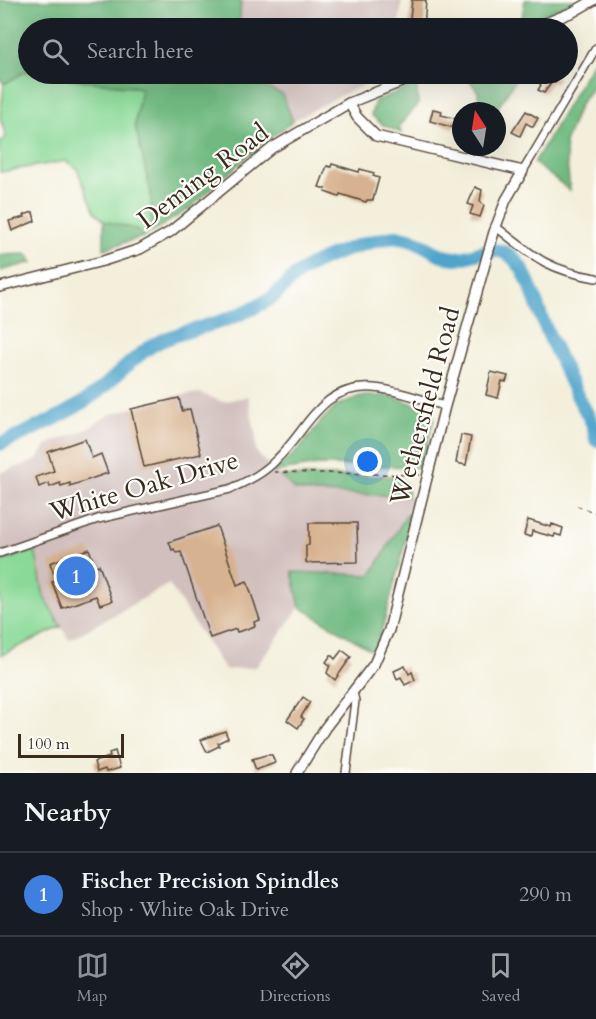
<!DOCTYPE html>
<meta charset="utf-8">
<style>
body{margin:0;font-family:Cardo,serif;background:#20242c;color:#f1f3f6}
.compass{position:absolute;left:452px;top:102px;width:54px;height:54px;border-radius:50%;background:#171b24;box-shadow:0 6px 24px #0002;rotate:348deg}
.scale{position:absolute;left:18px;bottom:15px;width:106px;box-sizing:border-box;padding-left:6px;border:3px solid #3b2a1e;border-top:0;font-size:16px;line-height:21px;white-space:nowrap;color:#3b2a1e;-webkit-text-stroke:4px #fdfcf7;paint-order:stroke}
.you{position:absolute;left:368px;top:462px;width:21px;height:21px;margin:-15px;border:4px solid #fff;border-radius:50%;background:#1a73e8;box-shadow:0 0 0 9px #1a73e833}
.badge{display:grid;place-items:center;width:39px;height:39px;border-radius:50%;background:#8c9099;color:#fff;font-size:20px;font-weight:700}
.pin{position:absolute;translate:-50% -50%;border:3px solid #fff;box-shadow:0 2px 6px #0006}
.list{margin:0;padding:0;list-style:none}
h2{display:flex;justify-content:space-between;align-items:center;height:78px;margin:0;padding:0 24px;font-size:26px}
h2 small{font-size:20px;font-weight:400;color:#9ea1a6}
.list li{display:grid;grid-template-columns:39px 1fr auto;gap:18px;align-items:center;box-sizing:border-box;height:84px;padding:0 24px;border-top:2px solid #363941}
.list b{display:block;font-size:22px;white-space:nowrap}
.list p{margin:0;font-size:20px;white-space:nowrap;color:#9ea1a6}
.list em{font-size:20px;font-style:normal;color:#9ea1a6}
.icon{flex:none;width:33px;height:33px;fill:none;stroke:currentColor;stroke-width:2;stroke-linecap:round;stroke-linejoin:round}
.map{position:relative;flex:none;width:596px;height:773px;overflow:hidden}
.search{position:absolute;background:#171b24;box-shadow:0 6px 24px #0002;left:18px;right:18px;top:18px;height:66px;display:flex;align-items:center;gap:15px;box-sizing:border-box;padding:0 21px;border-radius:33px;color:#9ea1a6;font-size:22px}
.sheet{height:162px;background:#171b24}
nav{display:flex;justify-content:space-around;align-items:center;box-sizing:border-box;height:84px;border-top:2px solid #363941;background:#171b24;font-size:16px;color:#9ea1a6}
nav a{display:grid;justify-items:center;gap:3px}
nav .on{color:#8c9099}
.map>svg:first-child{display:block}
</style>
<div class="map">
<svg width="596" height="773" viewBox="0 0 596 773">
<rect width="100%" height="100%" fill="#fdfcf7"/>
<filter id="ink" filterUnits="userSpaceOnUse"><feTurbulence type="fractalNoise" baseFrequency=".0167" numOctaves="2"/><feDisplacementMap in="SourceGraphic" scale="12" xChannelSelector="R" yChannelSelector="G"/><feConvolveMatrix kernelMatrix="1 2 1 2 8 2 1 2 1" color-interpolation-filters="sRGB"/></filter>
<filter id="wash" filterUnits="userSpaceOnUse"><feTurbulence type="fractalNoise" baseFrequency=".008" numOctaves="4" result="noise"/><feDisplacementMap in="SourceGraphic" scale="24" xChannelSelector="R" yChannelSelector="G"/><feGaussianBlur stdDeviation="1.35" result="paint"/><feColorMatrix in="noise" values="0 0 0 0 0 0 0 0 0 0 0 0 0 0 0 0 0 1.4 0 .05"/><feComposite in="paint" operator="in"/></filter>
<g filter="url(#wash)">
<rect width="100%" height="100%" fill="#f3efdb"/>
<g fill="#d1bfbd">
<path d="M241,0H402L399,28H239Z"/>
<path d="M238,74H389L337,97L293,121L282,94L237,76Z"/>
<path d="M200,393L223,402L248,396L256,437V451L262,459L295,490L315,493L416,497L371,575L293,572L300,607L256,667L225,670L169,584L69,640L44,597L35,550L0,562V473L37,460L46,445L88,429L108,415L174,396Z"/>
</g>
<g fill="#8ad998" stroke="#62825b" stroke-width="1.5">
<path d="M28,70V74H48L64,78L141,88L135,125L151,193L152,232L143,237L136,229L104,221L95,212L77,169L66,161L0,172V142L6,137L0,118L4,84Z"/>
<path d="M35,550L44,597L61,627L1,655L0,562Z"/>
</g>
<g fill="#6fb980" stroke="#55724f" stroke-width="1.5">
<path d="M0,0H241L239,28H28V70L4,84L0,79Z"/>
<path d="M525,0H575L562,7L521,23Z"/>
<path d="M596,56V83L580,104L565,143L570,190L534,163Z"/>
<path d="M48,74H238V76L282,94L293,121L259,146L189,209L152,232L151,193L135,125L141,88L64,78Z"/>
<path d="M465,74H519L496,111L479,110L478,92Z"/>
<path d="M414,85L417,87L418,105L399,126L401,133L383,125L371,115L375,101Z"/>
<path d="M104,221L136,229L143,237L104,249Z"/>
<path d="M27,254L33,262L0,271V255Z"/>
<path d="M360,396H390L429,409L434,417L423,467L318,465L274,472L299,449L323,419L338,405Z"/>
<path d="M280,476H398L408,487L407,496L315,493L295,490Z"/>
<path d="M407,514L412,517L382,630L374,652L300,607L292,572L371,575Z"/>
</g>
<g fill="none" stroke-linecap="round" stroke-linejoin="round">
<path stroke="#4fa4cb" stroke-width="14" d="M0,444C31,430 65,416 92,396C114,380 131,358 155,344C175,333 198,329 219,322C235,317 250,310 265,302C279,295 287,282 299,273C318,258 372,239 396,237C419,236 433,257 455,258C472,259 491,243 508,254C529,267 537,311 548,333C558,355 568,378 579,399C586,413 595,423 596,440"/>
</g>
<g id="blocks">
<g fill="#d7b290">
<path d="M412,0H426L424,28H409Z"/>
<path d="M549,74L559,77L555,83L552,82L544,93L538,90L541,85L539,83L544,75L547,77Z"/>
<path d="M433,109L442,111L441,115L458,119L456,126L454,128L430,121Z"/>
<path d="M526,111L538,118L533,127L526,123L520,136L512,132Z"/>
<path d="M332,164L359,172L360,169L374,173L373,176L379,178L373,200H367L366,202L340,194L339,197L325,192L326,189L319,187L327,166L331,167Z"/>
<path d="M475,187L482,190L480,201L484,206L480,217L470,214L473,206L468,204Z"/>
<path d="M33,212L35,221L12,231L9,221L25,217L24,215Z"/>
<path d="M491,372L508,376L506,382L502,381L498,398L486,395Z"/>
<path d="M179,398L182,411L190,409L201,454L144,467L131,409Z"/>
<path d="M461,435L471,437L466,465L456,463Z"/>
<path d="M85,439L92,458L101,454L108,473L70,486V483L61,486L60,483L50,487L49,483L39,487L36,477L54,471L48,452Z"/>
<path d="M528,520L551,527L552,524L563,528L561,536L555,534L554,537L532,531L531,537L524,535Z"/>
<path d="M309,523H357L358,562L306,563V545H309Z"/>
<path d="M217,526L237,585L247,581L260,620L254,622L255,626L244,630L237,632L236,629L210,638L181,552L176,553L174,549L172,550L169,542Z"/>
<path d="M89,549L95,566L99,565L112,601L100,605L96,596L62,608L52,582L56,580L50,563Z"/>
<path d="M342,650L351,657L335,680L327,673L330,665L326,662L331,655L335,659Z"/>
<path d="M405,666L409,674L412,672L415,680L405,685L401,677L397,679L394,671Z"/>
<path d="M303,697L310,702L301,717L304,719L298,728L287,720Z"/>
<path d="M225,731L228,738L218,743L219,746L207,752L201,740Z"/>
<path d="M115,751L120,768L106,772L105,769L97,772L94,762L110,757L109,753Z"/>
<path d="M266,755H272L275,763L256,770L252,759Z"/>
</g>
</g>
</g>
<g filter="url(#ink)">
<use href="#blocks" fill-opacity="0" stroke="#57483a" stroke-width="1.5"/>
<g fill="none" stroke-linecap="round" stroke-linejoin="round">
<g stroke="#57483a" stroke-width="10">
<g id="street">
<path d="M523,171L596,48"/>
<path d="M495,226C533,256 547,270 596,278"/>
<path d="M0,553L98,519L230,489C247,481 263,474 276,460C308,430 320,384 374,388C398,390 422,400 445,406"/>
<path d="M346,773L355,701L353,692"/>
</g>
</g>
<g stroke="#57483a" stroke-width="12">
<g id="secondary">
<path d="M533,28L573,12L594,0"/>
<path d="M0,287L103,261L140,249L170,232L272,148L349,103L421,74"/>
<path d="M297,773L325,728L374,664L389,630L445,406L494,232L506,200L523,171L376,136L357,117L349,103"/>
</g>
</g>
<g stroke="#57483a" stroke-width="1.5" stroke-dasharray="4.5 4.5" stroke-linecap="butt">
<path d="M274,472L420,475"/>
<path d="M577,506L596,513"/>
</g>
<use href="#street" stroke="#fff" stroke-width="7"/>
<use href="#secondary" stroke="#fff" stroke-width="9"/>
</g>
</g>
<g text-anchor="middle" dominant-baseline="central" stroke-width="4.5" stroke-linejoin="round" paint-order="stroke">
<g font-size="26" fill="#3b2a1e" stroke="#fdfcf7">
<text transform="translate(203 176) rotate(-37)">Deming Road</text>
<text transform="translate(425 406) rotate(-75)">Wethersfield Road</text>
<text transform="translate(144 486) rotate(-16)">White Oak Drive</text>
</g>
</g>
</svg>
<svg class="compass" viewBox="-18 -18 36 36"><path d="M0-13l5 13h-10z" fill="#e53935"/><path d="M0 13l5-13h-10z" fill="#9ea1a6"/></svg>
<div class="scale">100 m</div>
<div class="you"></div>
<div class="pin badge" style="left:76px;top:576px;background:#3f7fe0">1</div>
<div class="search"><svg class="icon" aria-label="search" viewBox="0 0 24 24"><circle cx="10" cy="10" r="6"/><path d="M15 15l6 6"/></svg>Search here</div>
</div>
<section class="sheet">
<h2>Nearby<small></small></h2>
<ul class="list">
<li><span class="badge" style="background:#3f7fe0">1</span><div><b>Fischer Precision Spindles</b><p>Shop · White Oak Drive</p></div><em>290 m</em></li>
</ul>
</section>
<nav>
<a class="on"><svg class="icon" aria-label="map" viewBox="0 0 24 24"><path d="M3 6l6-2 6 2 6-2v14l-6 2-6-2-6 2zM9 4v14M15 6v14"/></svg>Map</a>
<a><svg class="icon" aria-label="directions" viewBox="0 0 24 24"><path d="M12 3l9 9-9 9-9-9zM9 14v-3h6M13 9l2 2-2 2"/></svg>Directions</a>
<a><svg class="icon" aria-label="saved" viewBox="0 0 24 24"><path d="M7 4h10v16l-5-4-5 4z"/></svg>Saved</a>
</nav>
